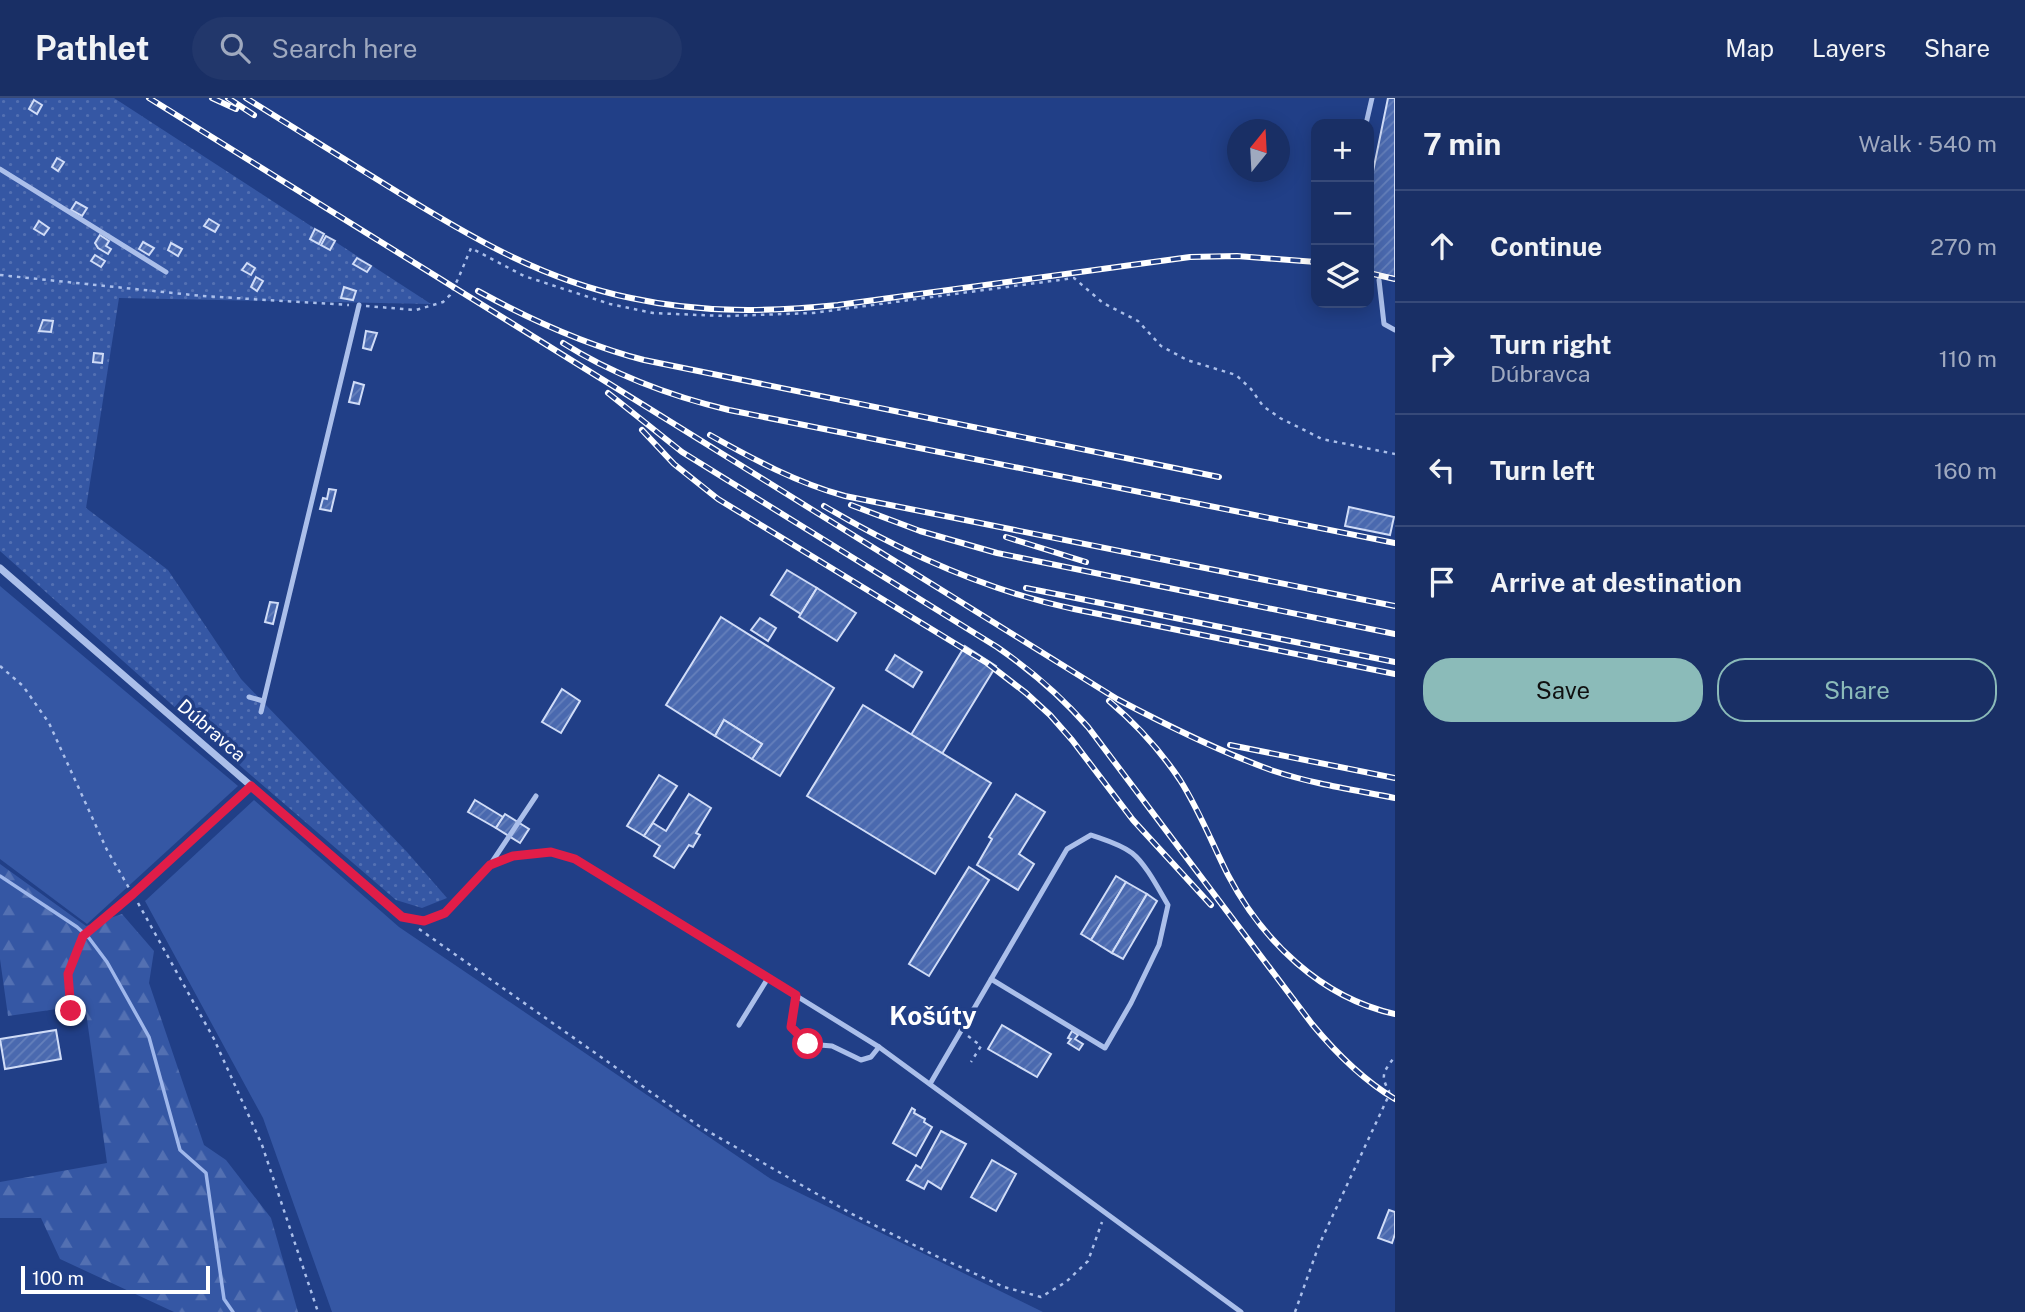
<!DOCTYPE html>
<meta charset="utf-8">
<style>
body{margin:0;font-family:"Public Sans",sans-serif;background:#22376b;color:#f1f3f6}
.controls{position:absolute;right:21px;top:21px;display:grid;overflow:hidden;border-radius:14px;box-shadow:0 4px 18px #0003}
.controls button{width:63px;height:63px;display:grid;place-items:center;padding:0;border:0;border-bottom:2px solid #374a79;background:#192f65;color:#f1f3f6;font:35px sans-serif}
.compass{position:absolute;left:1227px;top:21px;width:63px;height:63px;border-radius:50%;background:#192f65;box-shadow:0 4px 18px #0003;rotate:18deg}
.scale{position:absolute;left:21px;bottom:18px;width:189px;box-sizing:border-box;padding-left:7px;border:4px solid #fff;border-top:0;font-size:19px;line-height:24px;white-space:nowrap;color:#fff;-webkit-text-stroke:5px #213f87;paint-order:stroke}
.stop{position:absolute;width:21px;height:21px;margin:-16px;border:5px solid #e11d48;border-radius:50%;background:#fff}
.stop.end{background:#e11d48;border-color:#fff;box-shadow:0 2px 7px #0008}
.list{margin:0;padding:0;list-style:none}
h2{display:flex;justify-content:space-between;align-items:center;height:91px;margin:0;padding:0 28px;font-size:30px}
h2 small{font-size:23px;font-weight:400;color:#9fa9bf}
.list li{display:grid;grid-template-columns:46px 1fr auto;gap:21px;align-items:center;box-sizing:border-box;height:112px;padding:0 28px;border-top:2px solid #374a79}
.list b{display:block;font-size:26px;white-space:nowrap}
.list p{margin:0;font-size:23px;white-space:nowrap;color:#9fa9bf}
.list em{font-size:23px;font-style:normal;color:#9fa9bf}
.actions{display:flex;gap:14px;padding:21px 28px}
.actions a{flex:1;padding:16px 0;border:2px solid #8bbbb9;border-radius:28px;text-align:center;font-size:24px;color:#8bbbb9}
.actions .main{background:#8bbbb9;color:#111}
.icon{flex:none;width:38px;height:38px;fill:none;stroke:currentColor;stroke-width:2;stroke-linecap:round;stroke-linejoin:round}
.map{position:relative;flex:none;width:1395px;height:1214px;overflow:hidden}
header{display:flex;align-items:center;gap:42px;box-sizing:border-box;height:98px;padding:0 35px;background:#192f65;border-bottom:2px solid #374a79}
header strong{font-size:33px}
nav{display:flex;gap:38px;margin-inline-start:auto;font-size:24px}
.search{width:490px;height:63px;background:#22376b;display:flex;align-items:center;gap:18px;box-sizing:border-box;padding:0 24px;border-radius:38px;color:#9fa9bf;font-size:26px}
main{display:flex}
aside{flex:1;background:#192f65}
.map>svg:first-child{display:block}
</style>
<header>
<strong>Pathlet</strong>
<div class="search"><svg class="icon" aria-label="search" viewBox="0 0 24 24"><circle cx="10" cy="10" r="6"/><path d="M15 15l6 6"/></svg>Search here</div>
<nav><a>Map</a><a>Layers</a><a>Share</a></nav>
</header>
<main>
<div class="map">
<svg width="1395" height="1214" viewBox="0 0 1395 1214">
<defs>
<pattern id="forest-firs" width="22" height="20" patternUnits="userSpaceOnUse" patternTransform="scale(1.75)"><rect width="22" height="20" fill="#3557a4"/><path d="M5 1l3.5 6h-7zM16 11l3.5 6h-7z" fill="#5370b2"/></pattern>
<pattern id="garden-dots" width="8" height="8" patternUnits="userSpaceOnUse" patternTransform="scale(1.75)"><rect width="8" height="8" fill="#3557a4"/><path d="M2 2h.1M6 6h.1" fill="none" stroke="#5370b2" stroke-width="1.8" stroke-linecap="round"/></pattern>
<pattern id="building-hatch" width="6" height="6" patternUnits="userSpaceOnUse" patternTransform="scale(1.75)"><rect width="6" height="6" fill="#4a69af"/><path d="M-1 1l2-2M0 6l6-6M5 7l2-2" fill="none" stroke="#6580bb"/></pattern>
</defs>
<rect width="100%" height="100%" fill="#213f87"/>
<g fill="#3557a4">
<path d="M0,488L238,688L87,826L0,761Z"/>
<path d="M254,702L399,829L771,1081L1043,1214H332L263,1020L145,803Z"/>
</g>
<path fill="url(#forest-firs)" d="M0,766L86,828L122,816L154,853L149,885L204,1047L226,1062L271,1120L298,1214H174L60,1161L41,1120H0V1084L107,1065L85,907L8,918L0,861Z"/>
<path fill="url(#garden-dots)" d="M0,0H114L431,206L119,200L86,410L168,472L241,581L407,754L447,800L422,810L396,802L245,672L0,453Z"/>
<g fill="none" stroke-linecap="round" stroke-linejoin="round">
<path stroke="#9fb7eb" stroke-width="3.5" d="M0,778L77,829L89,840L107,864L149,939L180,1052L206,1075L224,1201L233,1214"/>
</g>
<g fill="url(#building-hatch)" stroke="#d0dcf7" stroke-width="2">
<path d="M1388,0H1395V179L1369,174V93Z"/>
<path d="M34,2L42,7L37,16L29,11Z"/>
<path d="M57,60L64,64L58,73L52,69Z"/>
<path d="M76,104L87,110L82,118L71,112Z"/>
<path d="M209,121L219,127L215,134L204,128Z"/>
<path d="M39,123L49,130L44,137L34,131Z"/>
<path d="M315,131L324,136L319,146L310,141Z"/>
<path d="M100,137L109,143L106,148L111,151L108,156L98,150L95,145Z"/>
<path d="M326,138L335,143L330,152L321,147Z"/>
<path d="M143,144L154,150L149,157L139,151Z"/>
<path d="M171,145L182,151L178,158L168,152Z"/>
<path d="M95,157L105,163L101,169L91,163Z"/>
<path d="M357,160L371,168L367,174L353,166Z"/>
<path d="M247,165L255,170L251,177L242,172Z"/>
<path d="M256,179L263,183L257,193L251,189Z"/>
<path d="M344,189L356,193L353,202L341,200Z"/>
<path d="M43,222L53,223L51,234L39,233Z"/>
<path d="M366,233L377,235L371,252L363,250Z"/>
<path d="M94,255L103,256L102,265L93,264Z"/>
<path d="M354,284L364,287L359,306L349,304Z"/>
<path d="M329,391L336,392L331,413L320,411L323,400L327,401Z"/>
<path d="M1349,409L1394,419L1390,437L1345,428Z"/>
<path d="M787,472L817,490L801,516L771,497Z"/>
<path d="M817,490L856,515L837,543L799,519Z"/>
<path d="M270,504L278,505L273,526L265,524Z"/>
<path d="M721,519L834,590L780,678L752,661L762,646L724,622L715,638L666,607Z"/>
<path d="M760,520L776,530L768,543L751,532Z"/>
<path d="M965,548L996,568L942,656L911,637Z"/>
<path d="M895,557L922,574L913,589L886,572Z"/>
<path d="M562,591L580,603L561,635L542,624Z"/>
<path d="M863,607L991,685L935,776L807,698Z"/>
<path d="M724,622L762,646L752,661L715,638Z"/>
<path d="M659,677L677,688L644,738L627,728Z"/>
<path d="M689,696L711,710L696,735L700,737L693,749L689,747L674,770L654,758L660,748L644,738L653,725L666,733Z"/>
<path d="M1016,696L1045,714L1019,756L1034,766L1018,792L977,767L992,741L989,739Z"/>
<path d="M475,702L503,719L496,730L468,714Z"/>
<path d="M505,716L529,731L520,745L496,730Z"/>
<path d="M969,769L989,782L929,878L909,866Z"/>
<path d="M1116,778L1126,784L1091,842L1081,836Z"/>
<path d="M1126,784L1147,796L1112,855L1091,842Z"/>
<path d="M1147,796L1157,803L1123,861L1112,855Z"/>
<path d="M1002,927L1051,956L1037,979L988,951Z"/>
<path d="M56,932L61,961L5,971L0,941Z"/>
<path d="M1072,933L1078,937L1075,941L1083,946L1079,952L1068,945L1071,941L1068,940Z"/>
<path d="M912,1010L915,1012L914,1015L925,1021L924,1024L932,1029L916,1058L893,1045Z"/>
<path d="M941,1033L966,1046L941,1091L928,1083L924,1091L907,1082L916,1067L921,1070Z"/>
<path d="M992,1062L1016,1076L996,1113L971,1099Z"/>
<path d="M1389,1112L1395,1114V1136L1392,1145L1378,1140Z"/>
</g>
<g fill="none" stroke-linecap="round" stroke-linejoin="round">
<g stroke="#abbfea" stroke-width="2.5" stroke-dasharray="3.5 5" stroke-linecap="butt">
<path d="M0,177L202,198L349,207"/>
<path d="M366,208L416,212L443,204L450,197L458,181L471,150L524,178L610,206L653,215L699,217L728,218L813,215L1074,180L1103,205L1138,223L1161,248L1187,262L1236,277L1251,291L1263,308L1280,320L1322,341L1395,356"/>
<path d="M0,568L23,588L49,625L107,752L129,790"/>
<path d="M138,805L214,941L262,1047L318,1214"/>
<path d="M419,831L699,1028L850,1115L934,1157L1004,1189L1041,1199L1066,1184L1088,1163L1102,1124"/>
<path d="M968,938L981,948L971,964"/>
<path d="M1295,1214L1319,1147L1389,997V993C1379,976 1385,973 1395,958"/>
</g>
<g stroke="#abbfea" stroke-width="5">
<path d="M1366,26L1372,0"/>
<path d="M0,71L166,174"/>
<path d="M1379,182L1384,226L1395,232"/>
<path d="M249,599L263,603"/>
<path d="M261,614L359,207"/>
<path d="M490,767L536,698"/>
<path d="M402,819L424,823L445,815L490,767L514,758L551,754L575,761L879,949L1241,1214"/>
<path d="M796,897L791,929L808,946L832,948L861,962L871,959L879,949"/>
<path d="M71,913L68,876L83,838L133,796L251,688"/>
<path d="M739,927L768,880"/>
<path d="M930,986L1067,751L1091,737C1105,742 1120,746 1132,755C1146,766 1159,792 1168,807L1159,847L1131,905L1105,950L991,881"/>
</g>
<path stroke="#abbfea" stroke-width="7" d="M0,470L402,819"/>
<g stroke="#fff" stroke-width="6">
<g id="rail">
<path d="M149,0L1117,601C1168,628 1220,654 1274,673C1313,686 1355,692 1395,700"/>
<path d="M212,0L236,11"/>
<path d="M228,0L254,17"/>
<path d="M246,0C294,30 342,60 391,90C467,137 542,182 631,200C700,215 768,214 838,207L1190,159L1237,158L1316,164"/>
<path d="M1369,175L1395,181"/>
<path d="M478,193C531,222 586,247 644,262L1219,379"/>
<path d="M563,245C614,277 670,298 729,312L1395,445"/>
<path d="M608,295L682,354L997,549C1032,573 1060,597 1088,629L1312,926C1336,955 1363,982 1395,1001"/>
<path d="M642,332L674,366L718,401L987,565L1026,595L1050,617L1072,642L1133,722L1211,807"/>
<path d="M710,337C753,361 797,385 845,398L1395,508"/>
<path d="M851,407L920,433L997,455L1395,536"/>
<path d="M824,408C900,453 987,493 1074,511L1395,576"/>
<path d="M1006,439L1086,464"/>
<path d="M1026,490L1395,564"/>
<path d="M1109,603C1136,626 1160,652 1180,682C1199,712 1212,745 1228,777C1262,842 1321,900 1395,916"/>
<path d="M1230,647L1395,680"/>
</g>
</g>
<use href="#rail" stroke="#213f87" stroke-width="3.5" stroke-dasharray="10" stroke-linecap="butt"/>
</g>
<g fill="none" stroke-linecap="round" stroke-linejoin="round">
<path stroke="#e11d48" stroke-width="9" d="M71,913L68,876L83,838L133,796L251,688L402,819L424,823L445,815L490,767L513,758L551,754L575,761L796,897L791,929L808,946"/>
</g>
<g text-anchor="middle" dominant-baseline="central" stroke-width="7" stroke-linejoin="round" paint-order="stroke">
<g font-size="19" fill="#fff" stroke="#213f87">
<text transform="translate(212 632) rotate(41)">Dúbravca</text>
</g>
<g font-size="26" font-weight="bold" fill="#fff" stroke="#213f87">
<text x="933" y="917">Košúty</text>
</g>
</g>
</svg>
<div class="controls">
<button>+</button>
<button>−</button>
<button><svg class="icon" aria-label="layers" viewBox="0 0 24 24"><path d="M12 4l9 5-9 5-9-5zM3 14l9 5 9-5"/></svg></button>
</div>
<svg class="compass" viewBox="-18 -18 36 36"><path d="M0-13l5 13h-10z" fill="#e53935"/><path d="M0 13l5-13h-10z" fill="#9fa9bf"/></svg>
<div class="scale">100 m</div>
<div class="stop" style="left:808px;top:946px"></div>
<div class="stop end" style="left:71px;top:913px"></div>
</div>
<aside>
<h2>7 min<small>Walk · 540 m</small></h2>
<ul class="list">
<li><svg class="icon" aria-label="ahead" viewBox="0 0 24 24"><path d="M12 20V5M6 11l6-6 6 6"/></svg><div><b>Continue</b></div><em>270 m</em></li>
<li><svg class="icon" aria-label="right" viewBox="0 0 24 24"><path d="M7 20v-9h11M14 6l5 5-5 5"/></svg><div><b>Turn right</b><p>Dúbravca</p></div><em>110 m</em></li>
<li><svg class="icon" aria-label="left" viewBox="0 0 24 24"><path d="M17 20v-9H6M10 6l-5 5 5 5"/></svg><div><b>Turn left</b></div><em>160 m</em></li>
<li><svg class="icon" aria-label="arrive" viewBox="0 0 24 24"><path d="M6 21V4h12l-3 4 3 4H6"/></svg><div><b>Arrive at destination</b></div></li>
</ul>
<div class="actions"><a class="main">Save</a><a>Share</a></div>
</aside>
</main>
